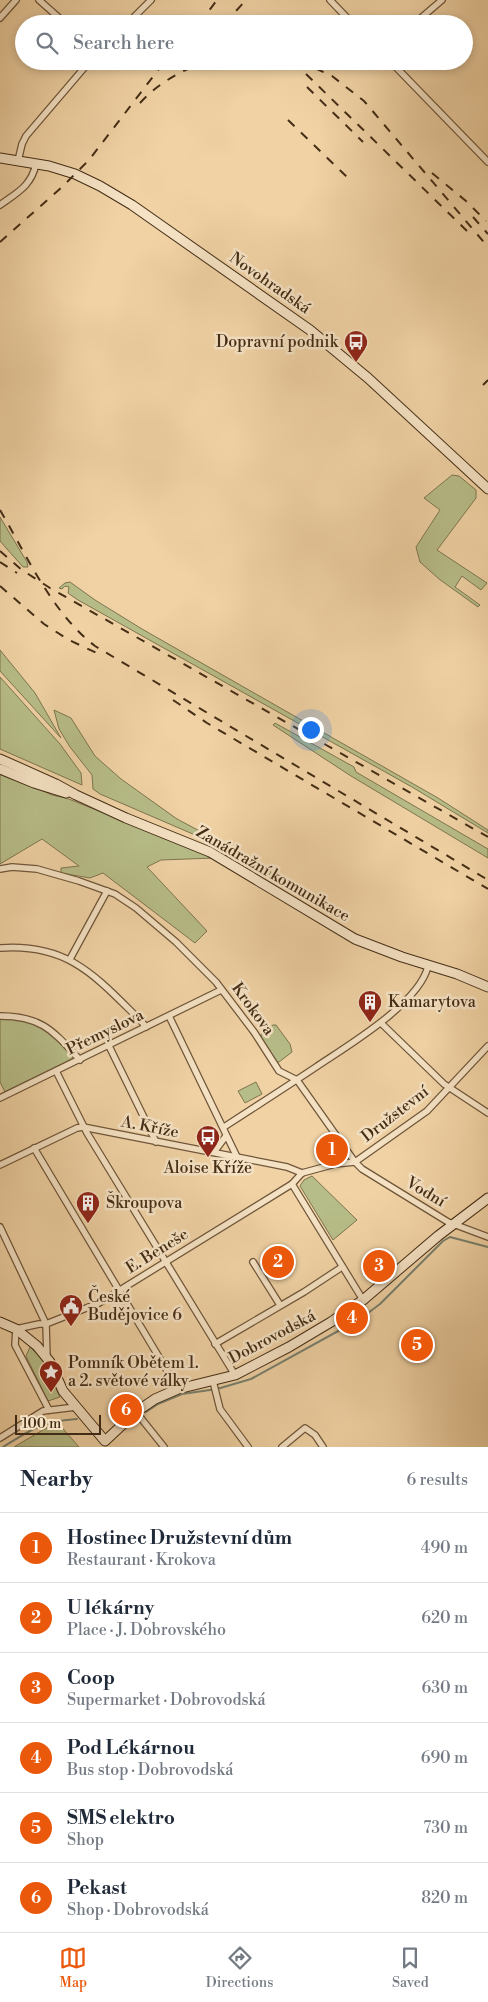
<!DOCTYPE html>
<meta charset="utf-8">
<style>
body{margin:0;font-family:"Libre Bodoni",serif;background:#f2f2f3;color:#1f2937}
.scale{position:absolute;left:15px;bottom:12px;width:86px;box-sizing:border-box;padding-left:5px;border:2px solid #442d16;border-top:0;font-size:14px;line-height:18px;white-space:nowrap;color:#442d16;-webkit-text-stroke:4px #f5e2c4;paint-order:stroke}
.you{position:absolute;left:310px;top:729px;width:18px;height:18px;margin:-12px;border:4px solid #fff;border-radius:50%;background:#1a73e8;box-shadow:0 0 0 8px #1a73e833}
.badge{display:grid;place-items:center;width:32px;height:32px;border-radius:50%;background:#ea580c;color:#fff;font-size:16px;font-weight:700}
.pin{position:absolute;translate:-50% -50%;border:2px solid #fff;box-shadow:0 1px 5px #0006}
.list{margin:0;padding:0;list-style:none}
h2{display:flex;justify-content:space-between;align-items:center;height:65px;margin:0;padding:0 20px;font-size:21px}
h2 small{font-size:16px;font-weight:400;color:#747a83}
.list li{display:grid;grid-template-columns:32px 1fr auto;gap:15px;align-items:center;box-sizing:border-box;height:70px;padding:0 20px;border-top:1px solid #e0e1e3}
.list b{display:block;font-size:19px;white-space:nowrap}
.list p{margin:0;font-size:16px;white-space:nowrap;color:#747a83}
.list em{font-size:16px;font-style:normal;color:#747a83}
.icon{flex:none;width:28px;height:28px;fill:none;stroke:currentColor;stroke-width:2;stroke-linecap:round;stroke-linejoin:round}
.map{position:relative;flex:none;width:488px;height:1447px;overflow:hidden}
.search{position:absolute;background:#fff;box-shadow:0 2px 8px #0003;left:15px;right:15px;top:15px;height:55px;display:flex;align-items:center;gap:12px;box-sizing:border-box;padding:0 18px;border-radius:28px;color:#747a83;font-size:19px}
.sheet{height:485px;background:#fff}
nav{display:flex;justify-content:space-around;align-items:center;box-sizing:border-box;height:70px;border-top:1px solid #e0e1e3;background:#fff;font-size:14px;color:#747a83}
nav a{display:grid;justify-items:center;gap:2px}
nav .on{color:#ea580c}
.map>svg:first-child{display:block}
</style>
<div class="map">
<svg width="488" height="1447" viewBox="0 0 488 1447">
<rect width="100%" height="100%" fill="#f0d2a4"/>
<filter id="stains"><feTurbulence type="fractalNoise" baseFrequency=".004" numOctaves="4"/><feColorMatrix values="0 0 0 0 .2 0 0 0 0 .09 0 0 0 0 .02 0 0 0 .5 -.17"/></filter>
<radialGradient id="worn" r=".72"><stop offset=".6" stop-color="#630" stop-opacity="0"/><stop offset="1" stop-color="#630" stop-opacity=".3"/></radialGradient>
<g fill="#b7bd88" stroke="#7e754f">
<path d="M452,475L459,476L476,490V498L437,550L487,583L481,590L462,576L455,587L480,605L478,607L439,579L420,562L416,547L440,510L424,498Z"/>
<path d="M0,517L27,562L28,567H23L0,541Z"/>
<path d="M70,582L95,600L142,629L438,798L488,830V833L412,787L78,600L68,593L69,587L65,586L62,589L59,588L65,583Z"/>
<path d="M0,650L35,693L61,738L0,671Z"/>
<path d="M0,677L60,744L81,773L82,785L0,749Z"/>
<path d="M54,710L71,718L95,756L121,779L177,819L226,845L271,872L272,876L216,844L100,794L93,789L92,775L70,747L59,729Z"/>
<path d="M275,723L354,767L356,772L488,849V858L351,776L273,725Z"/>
<path d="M0,772L52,795L66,798L181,843L214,858L161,860L147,867L207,931L195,943L103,873L90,878L61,873V868L79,866L42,839L0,864Z"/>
<path d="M17,1018L42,1026L76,1057L5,1092L0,1082V1019Z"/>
<path d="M273,1025H276L290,1044L292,1052L279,1062H276L261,1037V1034Z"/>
<path d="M256,1082L262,1094L245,1103L238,1091Z"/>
<path d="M312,1176L357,1220L333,1240L300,1186L304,1180Z"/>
<path d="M30,1347L43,1360L60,1397L48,1401L26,1356Z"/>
<path d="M58,1423L79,1447H14L53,1424Z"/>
</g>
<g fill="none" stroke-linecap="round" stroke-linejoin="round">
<g stroke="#78806f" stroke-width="2">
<path d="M146,1412L158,1404L182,1394L217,1389L251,1379L360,1319L380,1304L443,1241L450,1237L488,1247"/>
<path d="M3,1447C32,1429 42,1421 77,1419"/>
</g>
<g stroke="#6f563a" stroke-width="8">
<g id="minor">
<path d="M39,0L66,24"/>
<path d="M330,0L353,24"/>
<path d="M0,18L16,0"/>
<path d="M127,24L151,0"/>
<path d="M414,24L442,0"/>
<path d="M390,61L488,162"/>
<path d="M18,161L22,144L26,136L90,61"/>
<path d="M0,205C18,192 31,186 36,164"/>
<path d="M0,869L12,867L37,869L79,881L115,894L136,908L176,942L216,982L254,1032L279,1071L297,1080L355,1162L362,1169L448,1222L488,1237"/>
<path d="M0,948C69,943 96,977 141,1021L146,1027"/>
<path d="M70,959L107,891"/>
<path d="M0,1016C42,1016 53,1031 80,1060"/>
<path d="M169,1016L237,1157"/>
<path d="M381,1023L444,1084L488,1113"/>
<path d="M109,1046L156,1142"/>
<path d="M56,1071L87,1133L235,1375"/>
<path d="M0,1098L221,990"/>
<path d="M224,1127C255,1107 286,1087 316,1067C347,1046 420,1003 428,966"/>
<path d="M34,1148L178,1389"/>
<path d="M214,1152L226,1136"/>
<path d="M0,1165L77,1128L83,1127L287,1167L302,1173"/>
<path d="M302,1173L335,1164L355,1162L427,1111L488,1046"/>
<path d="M292,1184L363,1300"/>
<path d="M0,1227L46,1324"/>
<path d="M253,1262L280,1305"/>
<path d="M46,1324L47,1357"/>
<path d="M215,1344L304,1292L342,1267"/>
<path d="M213,1381L220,1409L248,1447"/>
<path d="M49,1410L15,1345L16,1329L39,1324H46L99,1303L292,1184L302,1173"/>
<path d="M136,1412L164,1447"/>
<path d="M0,1438L43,1411L76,1407"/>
<path d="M282,1447L305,1428L315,1435L323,1447"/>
</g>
</g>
<g stroke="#442d16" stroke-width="11">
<g id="secondary">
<path d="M0,158L49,166L75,174L100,186L132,205L310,330L368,378L488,489"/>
<path d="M0,759L56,784L76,795L126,818L210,852L355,939L402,957L457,974L488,987"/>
<path d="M0,769L34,783L66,793"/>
<path d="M0,1322L16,1329L37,1346L50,1362L63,1391L105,1441L136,1412L155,1399L178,1389L235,1375L289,1347L331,1322L363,1300L438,1236L488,1198"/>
</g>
</g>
<use href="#minor" stroke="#f5e2c4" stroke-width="5.5"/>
<use href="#secondary" stroke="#f5e2c4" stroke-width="9"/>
<g stroke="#442d16" stroke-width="2" stroke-dasharray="9 9" stroke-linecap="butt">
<path d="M199,24L217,0"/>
<path d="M224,24L246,0"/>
<path d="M299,61L332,76L364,101L488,247"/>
<path d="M306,74L467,231"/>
<path d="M307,87L363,142"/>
<path d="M140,103C158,83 181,71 206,61"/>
<path d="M288,120L349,179"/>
<path d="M432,173L466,201L486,221"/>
<path d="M473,217L488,234"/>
<path d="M0,242L62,187L89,160L165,61"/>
<path d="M483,385L488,380"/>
<path d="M0,510C27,556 52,613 95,646L488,880"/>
<path d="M0,551L22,570L50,588L488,837"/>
<path d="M0,562L17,573"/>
<path d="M0,586L44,624L69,640L99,654"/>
<path d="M173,700L207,723L488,889"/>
</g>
</g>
<defs>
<g id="bus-pin" transform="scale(1.25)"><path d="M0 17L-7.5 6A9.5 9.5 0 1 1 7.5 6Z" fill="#8f2418" stroke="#f5e2c4"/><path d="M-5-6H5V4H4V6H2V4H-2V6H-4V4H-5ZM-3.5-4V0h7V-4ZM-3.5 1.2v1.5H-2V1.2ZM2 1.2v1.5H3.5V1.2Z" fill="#fff"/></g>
<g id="building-pin" transform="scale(1.25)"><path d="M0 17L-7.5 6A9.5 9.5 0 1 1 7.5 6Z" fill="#8f2418" stroke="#f5e2c4"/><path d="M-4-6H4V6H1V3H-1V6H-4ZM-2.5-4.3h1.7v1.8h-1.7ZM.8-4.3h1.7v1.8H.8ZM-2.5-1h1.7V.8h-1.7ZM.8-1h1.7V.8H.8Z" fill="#fff"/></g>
<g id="civic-pin" transform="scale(1.25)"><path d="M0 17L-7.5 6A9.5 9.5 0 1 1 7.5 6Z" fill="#8f2418" stroke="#f5e2c4"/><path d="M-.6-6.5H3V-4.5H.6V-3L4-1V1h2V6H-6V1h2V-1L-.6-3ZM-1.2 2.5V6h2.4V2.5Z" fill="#fff"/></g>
<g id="sight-pin" transform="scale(1.25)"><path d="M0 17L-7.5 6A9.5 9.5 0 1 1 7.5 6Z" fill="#8f2418" stroke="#f5e2c4"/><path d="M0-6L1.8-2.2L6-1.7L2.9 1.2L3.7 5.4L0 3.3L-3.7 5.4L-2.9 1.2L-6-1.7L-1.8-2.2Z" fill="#fff"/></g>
</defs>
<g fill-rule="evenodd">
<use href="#bus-pin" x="356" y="342"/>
<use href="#building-pin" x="370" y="1002"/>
<use href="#bus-pin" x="208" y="1137"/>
<use href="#building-pin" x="88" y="1203"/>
<use href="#civic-pin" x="71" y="1306"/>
<use href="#sight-pin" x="51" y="1372"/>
</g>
<g text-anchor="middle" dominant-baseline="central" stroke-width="5" stroke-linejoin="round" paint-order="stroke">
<g font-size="16" fill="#442d16" stroke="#f5e2c4">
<text transform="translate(270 283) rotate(35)">Novohradská</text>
<text transform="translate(273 874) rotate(30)">Zanádražní komunikace</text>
<text transform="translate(253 1009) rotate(54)">Krokova</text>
<text transform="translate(105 1032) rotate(-26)">Přemyslova</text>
<text transform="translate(395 1114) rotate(-38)">Družstevní</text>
<text transform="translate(150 1127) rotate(11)">A. Kříže</text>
<text transform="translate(426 1192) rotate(31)">Vodní</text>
<text transform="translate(157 1251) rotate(-32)">E. Beneše</text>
<text transform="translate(272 1337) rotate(-28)">Dobrovodská</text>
</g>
<g font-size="16" fill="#442d16" stroke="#f5e2c4" text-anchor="start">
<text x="338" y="342" text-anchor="end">Dopravní podnik</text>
<text x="388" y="1002">Kamarytova</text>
<text x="208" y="1168" text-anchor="middle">Aloise Kříže</text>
<text x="106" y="1203">Škroupova</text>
<text x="88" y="1297">České<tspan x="88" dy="18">Budějovice 6</tspan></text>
<text x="68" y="1363">Pomník Obětem 1.<tspan x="68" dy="18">a 2. světové války</tspan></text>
</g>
</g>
<rect width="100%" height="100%" filter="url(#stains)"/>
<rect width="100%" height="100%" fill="url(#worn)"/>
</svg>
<div class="scale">100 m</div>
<div class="you"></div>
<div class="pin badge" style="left:332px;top:1150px">1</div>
<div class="pin badge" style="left:278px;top:1262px">2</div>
<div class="pin badge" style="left:379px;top:1266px">3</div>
<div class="pin badge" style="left:352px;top:1318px">4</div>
<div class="pin badge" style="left:417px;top:1345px">5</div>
<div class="pin badge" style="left:126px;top:1410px">6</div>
<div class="search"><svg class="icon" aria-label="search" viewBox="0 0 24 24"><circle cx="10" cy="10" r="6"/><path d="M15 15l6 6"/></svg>Search here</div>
</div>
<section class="sheet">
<h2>Nearby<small>6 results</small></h2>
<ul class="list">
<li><span class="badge">1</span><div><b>Hostinec Družstevní dům</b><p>Restaurant · Krokova</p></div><em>490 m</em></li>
<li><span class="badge">2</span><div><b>U lékárny</b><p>Place · J. Dobrovského</p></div><em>620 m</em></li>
<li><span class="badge">3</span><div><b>Coop</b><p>Supermarket · Dobrovodská</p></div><em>630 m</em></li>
<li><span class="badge">4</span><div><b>Pod Lékárnou</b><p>Bus stop · Dobrovodská</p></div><em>690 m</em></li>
<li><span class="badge">5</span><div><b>SMS elektro</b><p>Shop</p></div><em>730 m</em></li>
<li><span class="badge">6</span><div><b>Pekast</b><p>Shop · Dobrovodská</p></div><em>820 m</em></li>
</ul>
</section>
<nav>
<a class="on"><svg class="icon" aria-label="map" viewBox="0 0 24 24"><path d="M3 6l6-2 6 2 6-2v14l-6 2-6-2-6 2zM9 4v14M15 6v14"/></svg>Map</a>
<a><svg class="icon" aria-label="directions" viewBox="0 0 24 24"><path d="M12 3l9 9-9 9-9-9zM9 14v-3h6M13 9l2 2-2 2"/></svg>Directions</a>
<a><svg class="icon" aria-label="saved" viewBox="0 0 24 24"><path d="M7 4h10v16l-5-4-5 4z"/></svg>Saved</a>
</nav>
